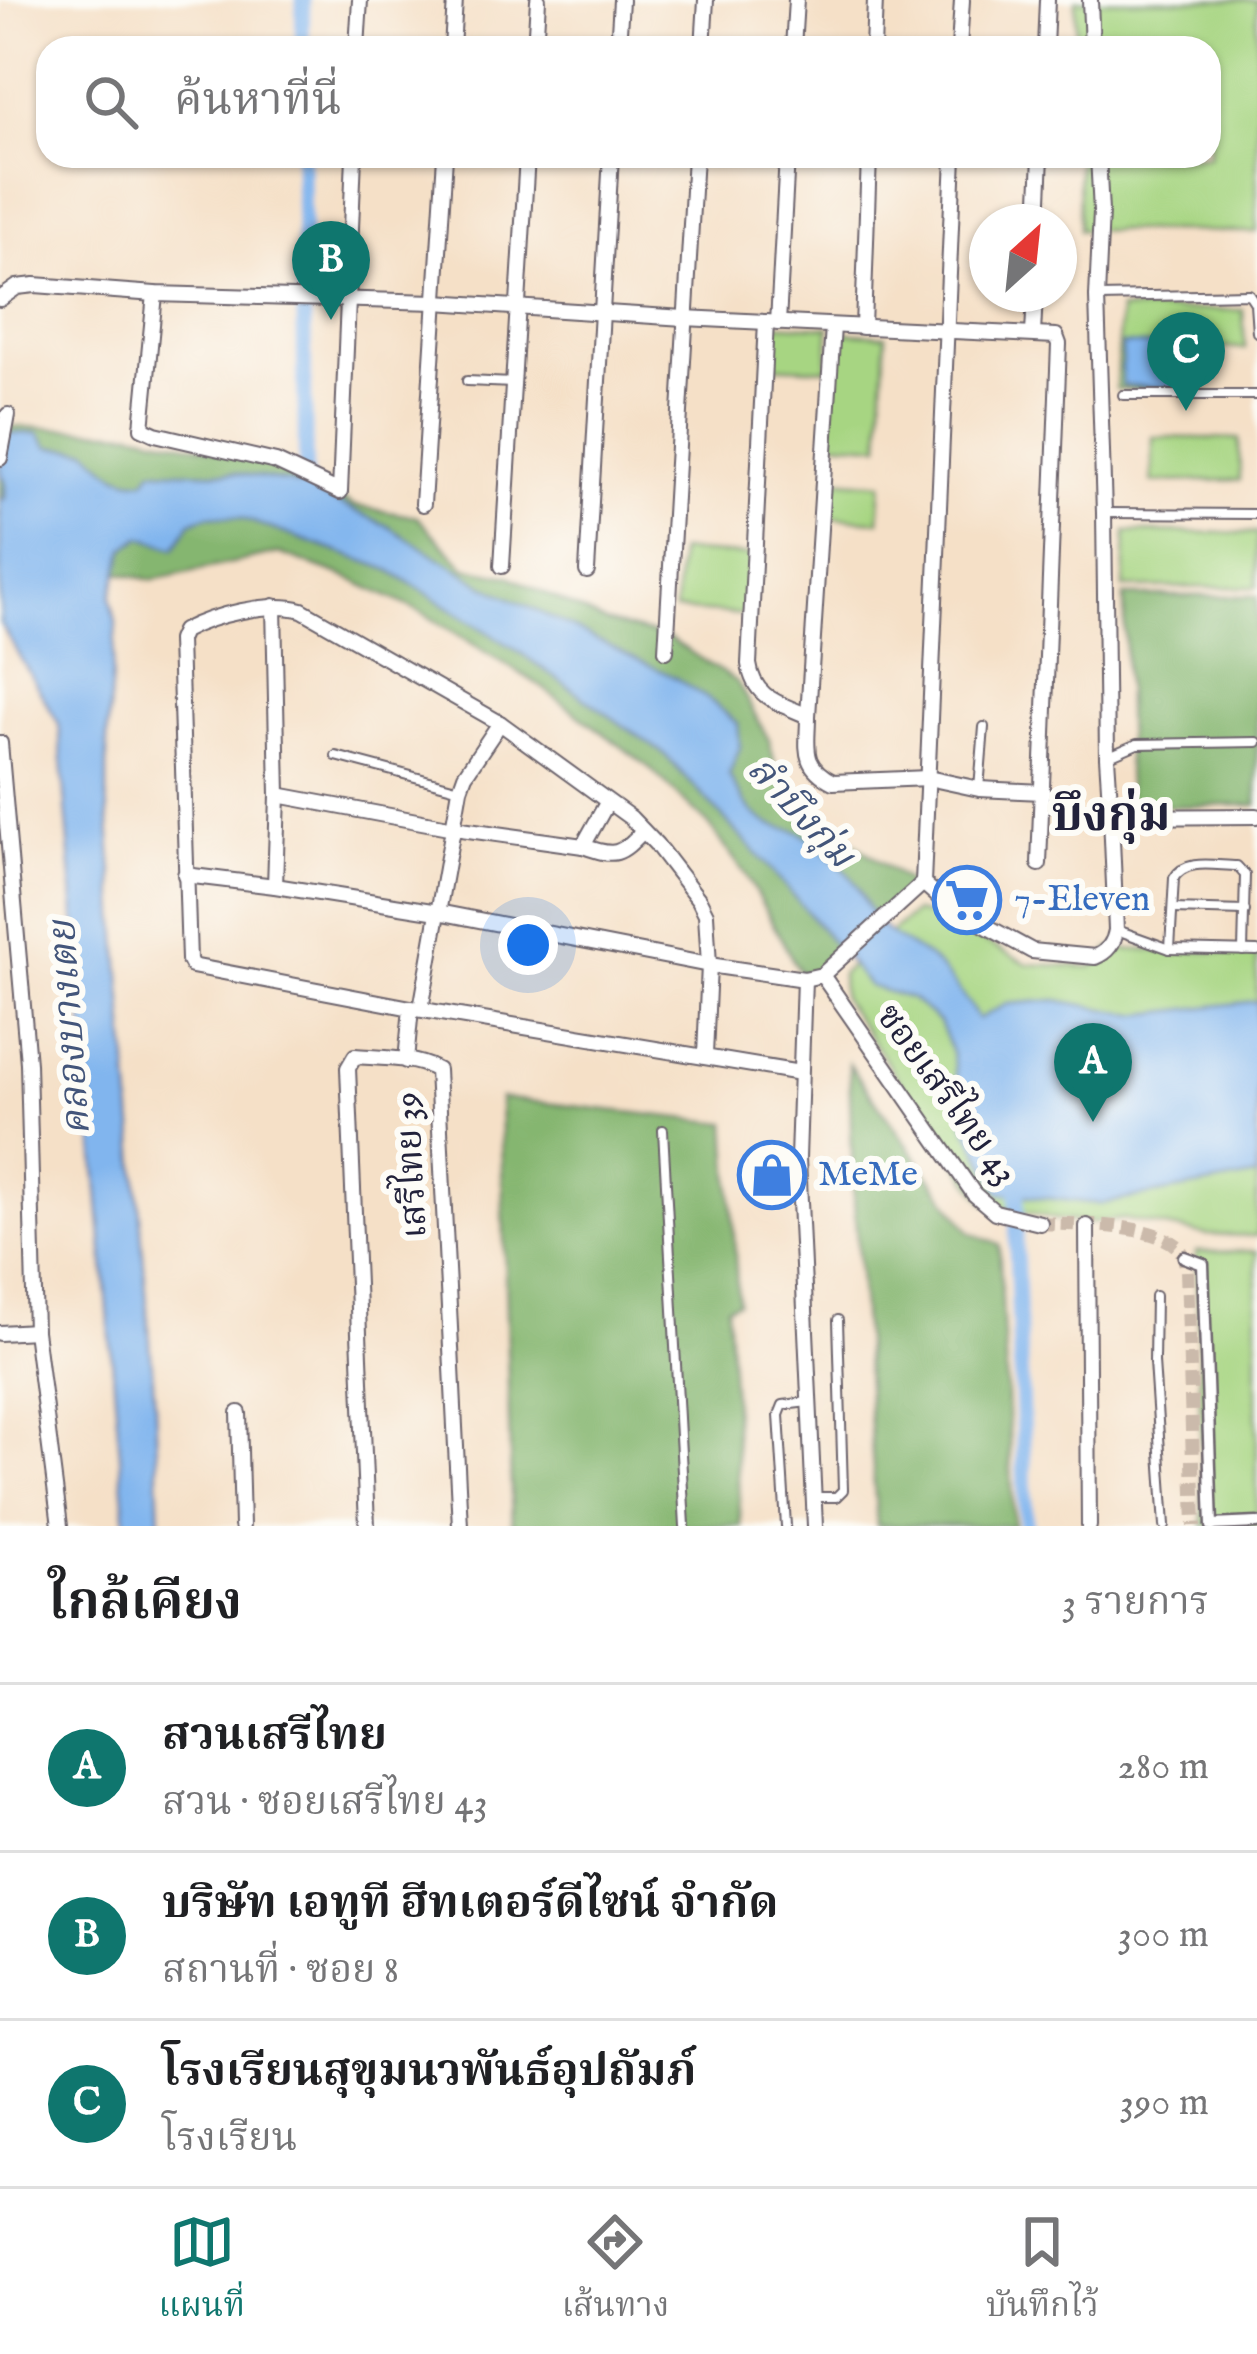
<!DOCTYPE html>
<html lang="th">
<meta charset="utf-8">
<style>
body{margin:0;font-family:"IM FELL English","Noto Serif Thai",serif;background:#f6f6f6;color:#202124}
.compass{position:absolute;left:969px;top:204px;width:108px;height:108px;border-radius:50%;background:#fff;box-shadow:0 3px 9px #0004;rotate:27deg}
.you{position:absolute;left:528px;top:945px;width:42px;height:42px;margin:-30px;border:9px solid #fff;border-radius:50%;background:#1a73e8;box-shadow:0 0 0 18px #1a73e833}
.badge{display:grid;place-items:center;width:78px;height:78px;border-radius:50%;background:#0f766e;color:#fff;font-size:39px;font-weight:700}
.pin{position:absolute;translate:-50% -99px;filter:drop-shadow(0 3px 6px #0008)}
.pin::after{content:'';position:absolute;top:63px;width:42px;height:36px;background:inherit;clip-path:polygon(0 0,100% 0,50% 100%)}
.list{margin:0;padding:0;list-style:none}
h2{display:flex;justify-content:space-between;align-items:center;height:156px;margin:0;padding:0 48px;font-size:51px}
h2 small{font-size:39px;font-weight:400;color:#757577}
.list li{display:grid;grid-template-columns:78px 1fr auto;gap:36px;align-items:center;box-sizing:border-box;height:168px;padding:0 48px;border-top:3px solid #e0e0e0}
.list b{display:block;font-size:45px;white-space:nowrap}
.list p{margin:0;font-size:39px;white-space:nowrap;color:#757577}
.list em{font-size:39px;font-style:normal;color:#757577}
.icon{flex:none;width:66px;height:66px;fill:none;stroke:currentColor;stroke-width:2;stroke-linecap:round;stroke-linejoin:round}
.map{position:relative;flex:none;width:1257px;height:1526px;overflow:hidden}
.search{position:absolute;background:#fff;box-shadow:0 3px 9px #0004;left:36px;right:36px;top:36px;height:132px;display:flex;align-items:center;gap:30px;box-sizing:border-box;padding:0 42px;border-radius:36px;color:#757577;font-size:45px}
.sheet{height:660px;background:#fff}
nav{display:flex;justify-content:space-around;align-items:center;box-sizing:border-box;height:168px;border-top:3px solid #e0e0e0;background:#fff;font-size:33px;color:#757577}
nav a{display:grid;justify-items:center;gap:6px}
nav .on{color:#0f766e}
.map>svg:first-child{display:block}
</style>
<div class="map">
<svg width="1257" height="1526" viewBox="0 0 1257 1526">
<rect width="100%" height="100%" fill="#fdfcf7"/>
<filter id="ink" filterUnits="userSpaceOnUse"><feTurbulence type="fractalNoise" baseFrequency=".00833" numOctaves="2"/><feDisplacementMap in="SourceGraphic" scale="24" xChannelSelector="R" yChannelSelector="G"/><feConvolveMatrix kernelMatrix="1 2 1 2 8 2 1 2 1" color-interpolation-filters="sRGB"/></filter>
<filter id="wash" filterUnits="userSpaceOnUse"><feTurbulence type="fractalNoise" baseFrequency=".004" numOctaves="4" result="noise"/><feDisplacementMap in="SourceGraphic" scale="48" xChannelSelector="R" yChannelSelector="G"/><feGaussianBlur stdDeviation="2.7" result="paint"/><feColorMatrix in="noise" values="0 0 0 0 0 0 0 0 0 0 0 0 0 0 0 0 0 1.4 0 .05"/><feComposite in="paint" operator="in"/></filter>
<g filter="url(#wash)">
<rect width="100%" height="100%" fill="#f5e0c7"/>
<g fill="#a7d582" stroke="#647c5e" stroke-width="3">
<path d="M1076,0H1257V232L1079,230L1078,156H1209V48H1076Z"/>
<path d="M1120,310H1243L1245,348H1206L1204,391L1116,389Z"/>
<path d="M769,324L829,327L827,369L767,366Z"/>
<path d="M836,332L886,335L880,445L830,442Z"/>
<path d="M1153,437L1239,439L1240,480L1152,482Z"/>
<path d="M830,479L882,483L879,521L827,517Z"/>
<path d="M1126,532L1257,533V587L1124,588Z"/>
<path d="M679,551L752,556L748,615L675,610Z"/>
<path d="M915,912L936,917L1028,964L1092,967L1104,959L1109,949L1257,953V1236L1207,1235L1124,1219L1087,1223L1055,1219L985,1203L842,998L841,974Z"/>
<path d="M1257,1251V1526H1203L1196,1252Z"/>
</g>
<g fill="#85b670" stroke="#546c56" stroke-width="3">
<path d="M0,426L133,432L283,465L354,506L417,517L466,568L509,576L605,622L668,638L737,682L769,740L780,784L811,812L912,885L820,970L800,973L746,875L710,826L645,764L536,683L423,613L348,578L279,553L152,580L77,564L0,519Z"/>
<path d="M1124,596H1257V805L1128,807Z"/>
<path d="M849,1064L970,1232L999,1245L1014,1526H877L853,1185Z"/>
<path d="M500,1098L727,1123L738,1302L727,1306L741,1526H512Z"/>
</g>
<g fill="#81b5ee" stroke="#526c94" stroke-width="3">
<path d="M1122,344L1197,348L1196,389L1122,385Z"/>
<path d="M38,433L49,447L88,450C105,467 119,482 145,480L152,470L234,473L289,482L386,525L483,585L676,678L711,701L738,724L740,747L729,775C740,797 752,821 778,827C788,830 795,828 804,835C821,848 846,867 857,886C867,904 869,916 887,931C898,941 913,947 926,956C941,966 969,1002 978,1019L1007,1004L1057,1000L1136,1015L1257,1001V1176L1100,1204L1000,1193L965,1124L952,1053L939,1022L912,999L869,986L771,869L664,754L515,649L390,570L241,518L210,515L191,522L175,548L141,537L125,549L111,597L116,623L107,737V798L155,1405L160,1526H126L59,724L0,623V500L5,498V480L0,474V434Z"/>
</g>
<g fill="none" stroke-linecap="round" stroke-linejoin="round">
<g stroke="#81b5ee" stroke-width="15">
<path d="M302,48L303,0"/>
<path d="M302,156L306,507"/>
<path d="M1018,1177L1016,1245L1026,1526"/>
</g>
</g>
</g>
<g filter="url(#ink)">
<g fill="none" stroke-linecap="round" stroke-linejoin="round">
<path stroke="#cbbaab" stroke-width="14" stroke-dasharray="14 7" stroke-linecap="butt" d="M1040,1223C1075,1225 1159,1222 1181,1251C1185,1257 1185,1263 1187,1270L1195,1526"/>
<g stroke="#6c646c" stroke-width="12">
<g id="service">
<path d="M1099,297L1249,294L1255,303L1257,332"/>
<path d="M467,381L513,383"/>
<path d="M1123,395H1257"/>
<path d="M1105,513L1257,514"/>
<path d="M336,756L460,789"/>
<path d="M1107,757L1137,744L1257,742"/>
<path d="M979,789L984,727"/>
<path d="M1173,909L1245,911"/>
<path d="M1117,930L1170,949L1257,951"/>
<path d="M1170,949L1174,878C1186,858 1215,866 1237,866L1245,875L1243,951"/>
<path d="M663,1130L685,1526"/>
<path d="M1155,1296L1154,1362L1165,1526"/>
<path d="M815,1497H836L843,1490L838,1320"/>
<path d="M786,1526L779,1415L783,1405L808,1402"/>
</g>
</g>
<g stroke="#6c646c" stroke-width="15">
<g id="pedestrian">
<path d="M1184,1257L1203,1264L1212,1526"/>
<path d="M1212,1525L1257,1523"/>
</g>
</g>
<g stroke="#6c646c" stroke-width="18">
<g id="minor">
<path d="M1090,0L1092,48"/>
<path d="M357,48L360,0"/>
<path d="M452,48L455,0"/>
<path d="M535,48L538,0"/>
<path d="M618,48L621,0"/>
<path d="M703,48L706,0"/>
<path d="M793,48L796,0"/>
<path d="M873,48L875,0"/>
<path d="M959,48L962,0"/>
<path d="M1045,48L1047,0"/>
<path d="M954,156L923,883L948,905L1032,951L1095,957C1108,952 1114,943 1116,930L1111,817L1257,816"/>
<path d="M1098,156L1101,212L1097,297L1104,513L1107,757L1111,817"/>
<path d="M1038,222L1041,156"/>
<path d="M155,294L142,428L155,434L276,462L340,492L354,156"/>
<path d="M0,299L17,287L35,285L155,294L436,302L684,318L1056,336L1059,344L1039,864"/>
<path d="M766,322L749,664C754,699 779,703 808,716"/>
<path d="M778,323L787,156"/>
<path d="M833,326L808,716C808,748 800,765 833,782L928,778L979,789L1043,792"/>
<path d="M863,327L869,156"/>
<path d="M1033,334L1035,294"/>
<path d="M0,458L8,415"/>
<path d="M423,504L445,156"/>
<path d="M502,566L527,156"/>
<path d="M587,571L611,156"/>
<path d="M274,606L278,795L275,886"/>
<path d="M666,651L695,156"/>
<path d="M0,743L28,1063L35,1331L60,1526"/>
<path d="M278,795L454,828L583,846L607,803"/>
<path d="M583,846C616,858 620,855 643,831"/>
<path d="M185,875L275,886L438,912L709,965L804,979L822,975L923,883"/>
<path d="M822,975L974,1194L995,1212L1040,1223"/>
<path d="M804,979L798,1158L815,1526"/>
<path d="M421,1009L460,789L465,775L500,723"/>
<path d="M705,1055L709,965L706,914L699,900L656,844L631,818L500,723L302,610C269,601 213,615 183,631L179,640L189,960L192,966L411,1008L800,1073"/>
<path d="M406,1061L411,1008"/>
<path d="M1087,1226L1089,1526"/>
<path d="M0,1333L35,1331"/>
<path d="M239,1413L242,1526"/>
<path d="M367,1526L348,1068L355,1056C381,1058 414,1057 437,1070L460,1526"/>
</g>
</g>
<use href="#service" stroke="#fff" stroke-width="8"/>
<use href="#pedestrian" stroke="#fff" stroke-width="10"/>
<use href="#minor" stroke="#fff" stroke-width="14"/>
</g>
</g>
<defs>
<g id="supermarket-ring" transform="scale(3.45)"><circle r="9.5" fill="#fdfcf7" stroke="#3f7fe0" stroke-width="1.5"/><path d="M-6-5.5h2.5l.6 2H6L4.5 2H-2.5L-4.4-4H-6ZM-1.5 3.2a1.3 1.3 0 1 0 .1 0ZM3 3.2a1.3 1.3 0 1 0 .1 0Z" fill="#3f7fe0"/></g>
<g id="shop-ring" transform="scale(3.45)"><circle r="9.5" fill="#fdfcf7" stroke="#3f7fe0" stroke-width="1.5"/><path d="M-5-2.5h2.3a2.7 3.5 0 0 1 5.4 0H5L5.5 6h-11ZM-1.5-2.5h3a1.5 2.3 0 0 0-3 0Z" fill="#3f7fe0"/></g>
</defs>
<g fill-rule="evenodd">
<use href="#supermarket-ring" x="967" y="900"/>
<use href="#shop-ring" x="772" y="1175"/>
</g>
<g text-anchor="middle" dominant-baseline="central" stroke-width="12" stroke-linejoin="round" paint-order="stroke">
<g font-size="36" fill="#366cbe" stroke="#fdfcf7" text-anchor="start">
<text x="1014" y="900">7-Eleven</text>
<text x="818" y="1175">MeMe</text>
</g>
<g font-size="36" fill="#22223b" stroke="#fdfcf7">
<text transform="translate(946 1095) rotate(54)">ซอยเสรีไทย 43</text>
<text transform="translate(412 1165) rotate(-93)">เสรีไทย 39</text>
</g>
<g font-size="39" font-style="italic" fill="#43557a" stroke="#fdfcf7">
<text transform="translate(800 813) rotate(47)">ลำบึงกุ่ม</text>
<text transform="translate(71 1028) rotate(-94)">คลองบางเตย</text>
</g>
<g font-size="48" font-weight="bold" fill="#22223b" stroke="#fdfcf7">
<text x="1111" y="817">บึงกุ่ม</text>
</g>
</g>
</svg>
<svg class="compass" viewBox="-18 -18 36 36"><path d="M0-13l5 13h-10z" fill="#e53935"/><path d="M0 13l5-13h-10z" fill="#757577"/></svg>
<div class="you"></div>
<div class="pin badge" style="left:1093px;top:1122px">A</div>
<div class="pin badge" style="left:331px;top:320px">B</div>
<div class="pin badge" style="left:1186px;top:411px">C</div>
<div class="search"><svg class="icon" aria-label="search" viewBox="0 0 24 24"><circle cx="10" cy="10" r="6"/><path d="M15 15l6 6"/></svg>ค้นหาที่นี่</div>
</div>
<section class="sheet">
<h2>ใกล้เคียง<small>3 รายการ</small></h2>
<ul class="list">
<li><span class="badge">A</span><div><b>สวนเสรีไทย</b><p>สวน · ซอยเสรีไทย 43</p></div><em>280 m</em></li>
<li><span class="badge">B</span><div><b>บริษัท เอทูที ฮีทเตอร์ดีไซน์ จำกัด</b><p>สถานที่ · ซอย 8</p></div><em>300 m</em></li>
<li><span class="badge">C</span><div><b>โรงเรียนสุขุมนวพันธ์อุปถัมภ์</b><p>โรงเรียน</p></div><em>390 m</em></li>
</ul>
</section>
<nav>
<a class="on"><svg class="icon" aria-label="map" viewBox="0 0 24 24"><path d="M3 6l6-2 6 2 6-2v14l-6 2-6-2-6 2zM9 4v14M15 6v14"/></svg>แผนที่</a>
<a><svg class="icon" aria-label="directions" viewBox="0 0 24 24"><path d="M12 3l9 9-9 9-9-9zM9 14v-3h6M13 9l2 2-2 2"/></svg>เส้นทาง</a>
<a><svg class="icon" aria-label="saved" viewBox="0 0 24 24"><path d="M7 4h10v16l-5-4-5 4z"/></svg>บันทึกไว้</a>
</nav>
